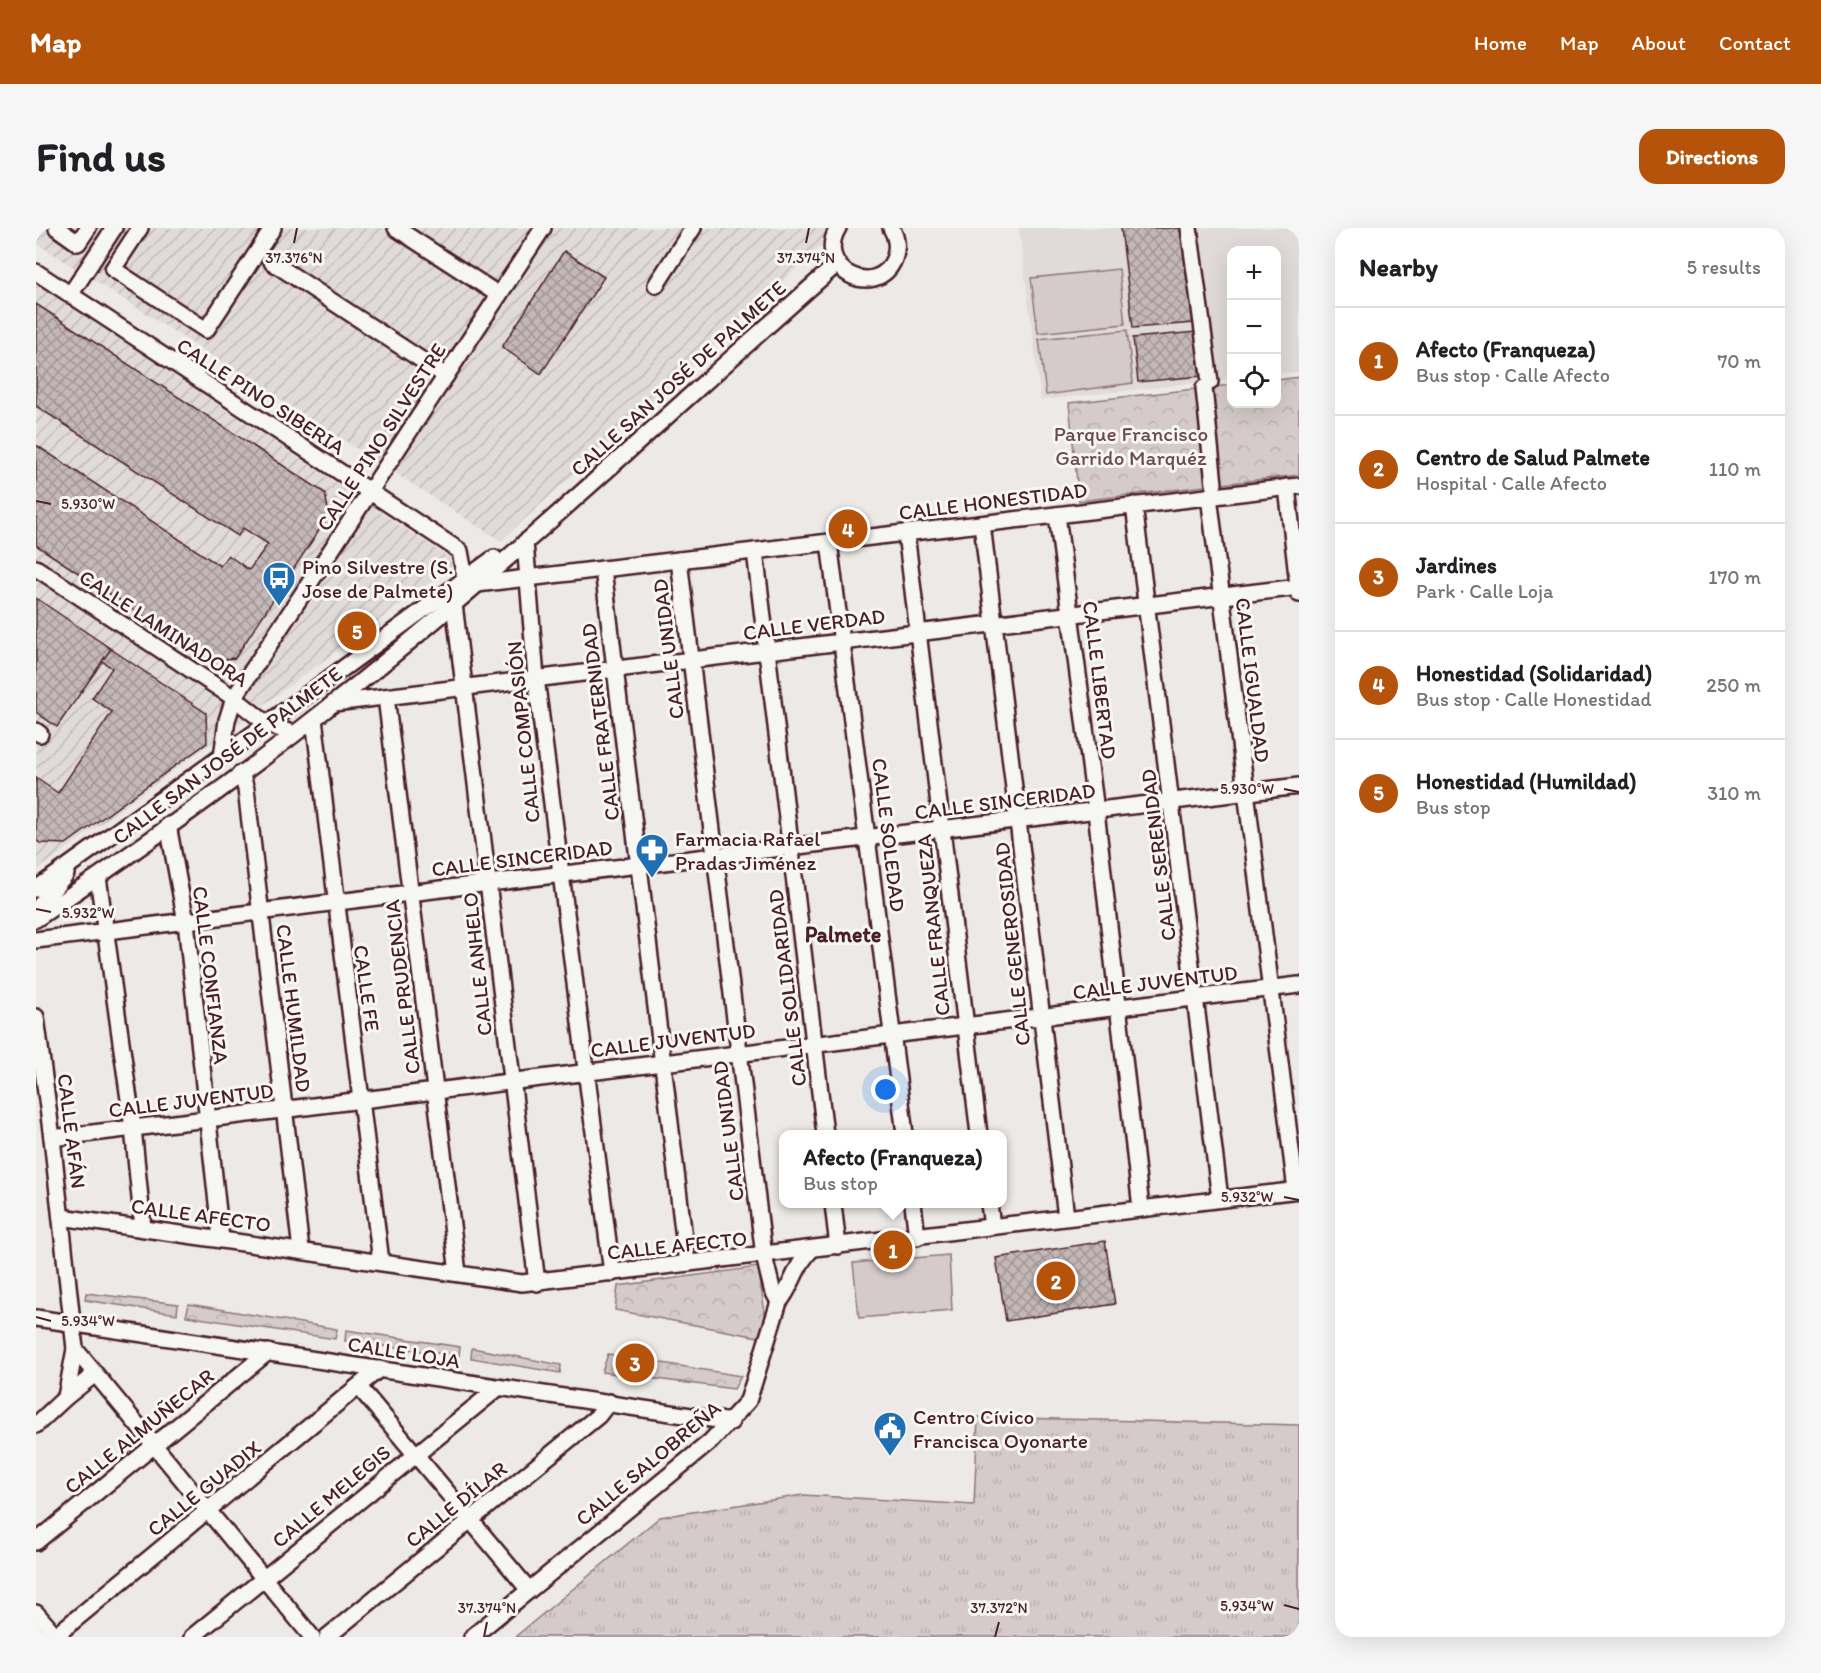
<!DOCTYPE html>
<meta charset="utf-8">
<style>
body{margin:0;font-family:Itim,sans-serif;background:#f6f6f6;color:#202124}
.controls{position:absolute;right:18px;top:18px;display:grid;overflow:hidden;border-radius:12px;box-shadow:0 6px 24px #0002}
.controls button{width:54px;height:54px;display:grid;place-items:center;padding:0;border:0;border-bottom:2px solid #e0e0e0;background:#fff;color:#202124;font:30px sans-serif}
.you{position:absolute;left:850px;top:862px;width:21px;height:21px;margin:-15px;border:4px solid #fff;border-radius:50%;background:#1a73e8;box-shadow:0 0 0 9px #1a73e833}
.badge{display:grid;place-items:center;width:39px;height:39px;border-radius:50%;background:#b45309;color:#fff;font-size:20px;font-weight:700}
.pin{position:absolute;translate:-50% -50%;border:3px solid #fff;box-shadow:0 2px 6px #0006}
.popup{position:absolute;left:743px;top:902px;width:228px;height:78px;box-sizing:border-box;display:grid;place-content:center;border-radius:12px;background:#fff;filter:drop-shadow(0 2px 4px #0005);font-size:20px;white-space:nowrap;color:#757577}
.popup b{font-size:22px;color:#202124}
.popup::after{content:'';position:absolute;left:50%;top:100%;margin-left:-12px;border:12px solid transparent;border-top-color:#fff}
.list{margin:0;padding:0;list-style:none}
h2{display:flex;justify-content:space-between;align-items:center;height:78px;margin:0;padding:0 24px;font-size:26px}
h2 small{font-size:20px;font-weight:400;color:#757577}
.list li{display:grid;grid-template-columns:39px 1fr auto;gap:18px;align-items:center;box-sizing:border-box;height:108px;padding:0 24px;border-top:2px solid #e0e0e0}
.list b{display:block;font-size:22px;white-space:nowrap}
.list p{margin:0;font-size:20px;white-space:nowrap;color:#757577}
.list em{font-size:20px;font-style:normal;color:#757577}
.icon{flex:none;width:33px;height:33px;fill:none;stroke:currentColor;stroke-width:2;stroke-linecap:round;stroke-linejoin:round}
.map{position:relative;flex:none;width:1263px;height:1409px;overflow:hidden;border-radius:18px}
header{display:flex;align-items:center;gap:36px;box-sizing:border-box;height:84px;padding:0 30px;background:#b45309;color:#fff}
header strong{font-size:28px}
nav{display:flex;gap:33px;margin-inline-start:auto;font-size:21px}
.intro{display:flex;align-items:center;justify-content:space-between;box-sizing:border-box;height:144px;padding:0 36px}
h1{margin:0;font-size:42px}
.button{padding:15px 27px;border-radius:18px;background:#b45309;color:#fff;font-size:21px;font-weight:700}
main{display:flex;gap:36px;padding:0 36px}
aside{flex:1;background:#fff;border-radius:18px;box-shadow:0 6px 24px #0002}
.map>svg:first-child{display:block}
</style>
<header>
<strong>Map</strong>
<nav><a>Home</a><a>Map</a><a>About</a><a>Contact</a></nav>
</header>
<div class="intro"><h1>Find us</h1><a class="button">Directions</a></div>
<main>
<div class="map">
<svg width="1263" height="1409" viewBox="0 0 1263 1409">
<defs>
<pattern id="industrial-furrows" width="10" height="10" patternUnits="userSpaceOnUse" patternTransform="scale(1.5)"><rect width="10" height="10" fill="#e0dad8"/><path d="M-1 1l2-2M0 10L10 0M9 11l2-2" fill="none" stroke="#c2bbba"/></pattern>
<pattern id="grass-tufts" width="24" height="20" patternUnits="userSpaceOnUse" patternTransform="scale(1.5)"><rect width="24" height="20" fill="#d4cbca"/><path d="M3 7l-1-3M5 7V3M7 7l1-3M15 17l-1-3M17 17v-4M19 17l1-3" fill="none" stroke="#b8aeae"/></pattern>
<pattern id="park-crowns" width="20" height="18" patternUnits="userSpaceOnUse" patternTransform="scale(1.5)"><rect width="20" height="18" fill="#d4cbca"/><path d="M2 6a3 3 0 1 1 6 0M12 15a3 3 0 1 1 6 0" fill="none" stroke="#b8aeae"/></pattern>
<pattern id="building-cross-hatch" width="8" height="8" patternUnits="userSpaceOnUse" patternTransform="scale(1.5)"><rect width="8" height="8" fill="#c4b7b7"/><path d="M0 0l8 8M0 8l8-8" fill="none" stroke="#a19495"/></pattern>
</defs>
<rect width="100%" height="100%" fill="#ece9e6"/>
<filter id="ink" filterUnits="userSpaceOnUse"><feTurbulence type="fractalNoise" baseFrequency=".0167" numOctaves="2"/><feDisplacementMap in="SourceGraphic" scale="12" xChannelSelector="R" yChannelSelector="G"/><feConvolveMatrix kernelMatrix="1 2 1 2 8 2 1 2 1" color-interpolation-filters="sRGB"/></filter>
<g filter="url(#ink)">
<path fill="#e0dad8" d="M983,0H1263V144L1241,146L1240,22H1196L1195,151L1005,172Z"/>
<g fill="url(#industrial-furrows)">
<path d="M0,0H804L465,313L0,15Z"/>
<path d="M0,56L421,335L0,643Z"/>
</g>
<path fill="url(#grass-tufts)" stroke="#8f757a" stroke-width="1.5" d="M942,1189L1263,1197V1409H479L624,1289L767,1267L938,1277Z"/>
<g fill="url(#park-crowns)" stroke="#8f757a" stroke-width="1.5">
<path d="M1263,149V247L1043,273L1033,175L1195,157L1196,176H1240L1241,152Z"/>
<path d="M722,1039L733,1111L579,1082L582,1058Z"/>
<path d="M50,1065L142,1076L141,1086L49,1072Z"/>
<path d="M153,1076L301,1101L299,1111L150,1088Z"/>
<path d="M310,1102L424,1119L423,1128L309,1113Z"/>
<path d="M436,1120L525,1137L524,1145L435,1130Z"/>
<path d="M572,1126L705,1148L698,1161L566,1144Z"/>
</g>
<g fill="#d4cbca" stroke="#8f757a" stroke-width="1.5">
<path d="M1083,41L1089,96L1002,105L995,50Z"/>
<path d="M1091,102L1097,155L1010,167L1003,111Z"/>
<path d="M913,1027L916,1082L823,1090L817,1035Z"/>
</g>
<g fill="url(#building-cross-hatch)" stroke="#4a1f2b" stroke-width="1.5">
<path d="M1085,0H1148L1158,95L1097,100Z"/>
<path d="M528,23L568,49L505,146L466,119Z"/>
<path d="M0,76L289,265L293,287L199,430L175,433L0,317V217L184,338L192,327L213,342L232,316L207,300L202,308L0,178Z"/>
<path d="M1160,104L1166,148L1102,154L1097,110Z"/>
<path d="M0,370L75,421L21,499L0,484Z"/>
<path d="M75,421L170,485L171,515L30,616L4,615L0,612V550L22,565L76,484L56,470L76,440L66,433Z"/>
<path d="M1069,1013L1079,1076L970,1093L960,1030Z"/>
</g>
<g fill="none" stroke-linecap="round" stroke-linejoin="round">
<g stroke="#4a1f2b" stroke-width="20">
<g id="minor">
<path d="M21,0L42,15L52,0"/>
<path d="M104,0L77,41L170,102L237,0"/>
<path d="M360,0L463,67"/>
<path d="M802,0C777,42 841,73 858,31C862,21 861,9 855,0"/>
<path d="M1153,0L1174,154"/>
<path d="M236,34L410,148"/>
<path d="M0,44L424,323L429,350"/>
<path d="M620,57L657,0"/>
<path d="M34,67L78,0"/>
<path d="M1168,160L1178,256"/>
<path d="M1251,259L1263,366"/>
<path d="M1173,268L1260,962"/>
<path d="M1098,277L1184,971"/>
<path d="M1021,287L1060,583L1105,980"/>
<path d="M946,296L1030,989"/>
<path d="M870,305L943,906"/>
<path d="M489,314L500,450L576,1045"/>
<path d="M793,314L869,906"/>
<path d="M719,323L789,906"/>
<path d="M643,332L728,1028L736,1061L743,1074"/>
<path d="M0,340L198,470L231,496L258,506"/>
<path d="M567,341L651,1035"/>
<path d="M441,356L1263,258"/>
<path d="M418,376L501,1055"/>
<path d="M350,469L422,1045"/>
<path d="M298,475L1263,359"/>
<path d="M278,491L345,1034"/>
<path d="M0,503L4,506"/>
<path d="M186,529L191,492L198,470L507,0"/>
<path d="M205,545L210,561L265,1022"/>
<path d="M132,597L150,694L185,1011"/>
<path d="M62,649L97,900L107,1000"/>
<path d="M0,661L231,496L458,330"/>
<path d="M0,682L30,646"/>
<path d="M0,691C94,627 189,561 279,490C460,348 628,189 801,36"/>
<path d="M0,712L453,655L1263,558"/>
<path d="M0,789L16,910L39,1121L30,1169"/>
<path d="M16,910L1263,757"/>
<path d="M797,976L802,1018"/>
<path d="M877,976L881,1009"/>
<path d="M953,976L956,998"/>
<path d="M25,989L486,1055L1263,962"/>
<path d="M0,1090L695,1194"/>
<path d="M39,1121L276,1409"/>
<path d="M323,1159L493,1362"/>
<path d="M0,1197L30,1169L59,1146"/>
<path d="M0,1314L232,1124"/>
<path d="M0,1385L21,1409"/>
<path d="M18,1409L343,1141"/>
<path d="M156,1409L462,1160"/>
<path d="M291,1409L562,1188L573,1174"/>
<path d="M436,1409L674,1214L712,1173L743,1074C757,1058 759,1037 775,1022"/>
</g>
</g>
<use href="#minor" stroke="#f6f6f2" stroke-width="15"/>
</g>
</g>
<path fill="none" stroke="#4a1f2b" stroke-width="2" d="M258,15L261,0M770,15L773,0M0,273L15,276M1248,561L1263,564M0,681L15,684M1248,969L1263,972M0,1089L15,1093M1248,1377L1263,1381M448,1409L451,1394M959,1409L963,1394"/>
<defs>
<g id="bus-pin" transform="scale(1.725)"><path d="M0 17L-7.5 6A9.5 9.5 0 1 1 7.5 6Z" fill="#1f6fb2" stroke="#f6f6f2"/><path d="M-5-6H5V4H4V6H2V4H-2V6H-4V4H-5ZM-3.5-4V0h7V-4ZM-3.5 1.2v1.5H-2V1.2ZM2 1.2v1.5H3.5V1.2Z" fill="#fff"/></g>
<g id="pharmacy-pin" transform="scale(1.725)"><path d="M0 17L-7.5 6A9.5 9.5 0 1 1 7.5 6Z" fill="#1f6fb2" stroke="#f6f6f2"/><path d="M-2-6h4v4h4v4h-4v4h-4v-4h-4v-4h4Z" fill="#fff"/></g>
<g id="civic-pin" transform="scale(1.725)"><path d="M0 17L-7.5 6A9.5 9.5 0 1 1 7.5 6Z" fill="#1f6fb2" stroke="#f6f6f2"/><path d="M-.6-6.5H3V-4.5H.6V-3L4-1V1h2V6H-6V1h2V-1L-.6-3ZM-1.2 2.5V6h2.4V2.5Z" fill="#fff"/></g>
</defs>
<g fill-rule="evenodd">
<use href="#bus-pin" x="243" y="350"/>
<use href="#pharmacy-pin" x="616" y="622"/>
<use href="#civic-pin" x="854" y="1200"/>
</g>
<g text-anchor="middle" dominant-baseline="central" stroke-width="6" stroke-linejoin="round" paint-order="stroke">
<g font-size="21" fill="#4a1f2b" stroke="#f6f6f2">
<text transform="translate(642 150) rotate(-42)">CALLE SAN JOSÉ DE PALMETE</text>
<text transform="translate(225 168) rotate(33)">CALLE PINO SIBERIA</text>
<text transform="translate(345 209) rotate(-57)">CALLE PINO SILVESTRE</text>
<text transform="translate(957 273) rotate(-7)">CALLE HONESTIDAD</text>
<text transform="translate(778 396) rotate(-7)">CALLE VERDAD</text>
<text transform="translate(128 400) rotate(33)">CALLE LAMINADORA</text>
<text transform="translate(632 421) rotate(-97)">CALLE UNIDAD</text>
<text transform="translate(1064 452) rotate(83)">CALLE LIBERTAD</text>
<text transform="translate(1217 452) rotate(83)">CALLE IGUALDAD</text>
<text transform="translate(564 494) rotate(-97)">CALLE FRATERNIDAD</text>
<text transform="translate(487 504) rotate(-96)">CALLE COMPASIÓN</text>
<text transform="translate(191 527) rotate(-37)">CALLE SAN JOSÉ DE PALMETE</text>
<text transform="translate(969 573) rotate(-7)">CALLE SINCERIDAD</text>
<text transform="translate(853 607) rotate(83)">CALLE SOLEDAD</text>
<text transform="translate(1122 627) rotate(-97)">CALLE SERENIDAD</text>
<text transform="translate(486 630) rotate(-7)">CALLE SINCERIDAD</text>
<text transform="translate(897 697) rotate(-96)">CALLE FRANQUEZA</text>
<text transform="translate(976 716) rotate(-96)">CALLE GENEROSIDAD</text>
<text transform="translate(441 736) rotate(-96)">CALLE ANHELO</text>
<text transform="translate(175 747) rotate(83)">CALLE CONFIANZA</text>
<text transform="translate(1119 754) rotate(-7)">CALLE JUVENTUD</text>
<text transform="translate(366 759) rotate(-97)">CALLE PRUDENCIA</text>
<text transform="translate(331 760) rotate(82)">CALLE FE</text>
<text transform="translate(751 760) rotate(-97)">CALLE SOLIDARIDAD</text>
<text transform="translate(258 780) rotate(83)">CALLE HUMILDAD</text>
<text transform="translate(637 812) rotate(-7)">CALLE JUVENTUD</text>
<text transform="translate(155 872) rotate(-7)">CALLE JUVENTUD</text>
<text transform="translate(36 903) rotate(83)">CALLE AFÁN</text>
<text transform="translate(692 903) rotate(-97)">CALLE UNIDAD</text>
<text transform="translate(165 987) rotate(8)">CALLE AFECTO</text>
<text transform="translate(641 1017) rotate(-6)">CALLE AFECTO</text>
<text transform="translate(368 1124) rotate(9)">CALLE LOJA</text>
<text transform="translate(103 1203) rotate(-39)">CALLE ALMUÑECAR</text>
<text transform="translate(612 1235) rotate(-40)">CALLE SALOBREÑA</text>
<text transform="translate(168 1260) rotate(-39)">CALLE GUADIX</text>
<text transform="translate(295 1268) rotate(-40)">CALLE MELEGIS</text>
<text transform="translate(420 1276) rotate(-39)">CALLE DÍLAR</text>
</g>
<g font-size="21" fill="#6c4a53" stroke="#f6f6f2">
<text x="1095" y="205">Parque Francisco<tspan x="1095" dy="24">Garrido Marquéz</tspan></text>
</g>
<g font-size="21" fill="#4a1f2b" stroke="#f6f6f2" text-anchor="start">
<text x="266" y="338">Pino Silvestre (S.<tspan x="266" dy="24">Jose de Palmete)</tspan></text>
<text x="639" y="610">Farmacia Rafael<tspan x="639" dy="24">Pradas Jiménez</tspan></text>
<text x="877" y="1188">Centro Cívico<tspan x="877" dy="24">Francisca Oyonarte</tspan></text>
</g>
<g font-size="22" font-weight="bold" fill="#4a1f2b" stroke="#f6f6f2">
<text x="807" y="706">Palmete</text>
</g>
</g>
<g font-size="15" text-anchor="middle" fill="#4a1f2b" stroke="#f6f6f2" stroke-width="6" stroke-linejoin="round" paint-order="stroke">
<text x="258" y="35">37.376°N</text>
<text x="770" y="35">37.374°N</text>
<text x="52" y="281">5.930°W</text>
<text x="1211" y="566">5.930°W</text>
<text x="52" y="690">5.932°W</text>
<text x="1211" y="974">5.932°W</text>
<text x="52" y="1098">5.934°W</text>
<text x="1211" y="1383">5.934°W</text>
<text x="451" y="1385">37.374°N</text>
<text x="963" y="1385">37.372°N</text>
</g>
</svg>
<div class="controls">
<button>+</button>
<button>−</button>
<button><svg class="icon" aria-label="locate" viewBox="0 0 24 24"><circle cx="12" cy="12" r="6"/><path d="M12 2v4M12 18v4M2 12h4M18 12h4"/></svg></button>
</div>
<div class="you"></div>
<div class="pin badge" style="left:857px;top:1022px">1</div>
<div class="popup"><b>Afecto (Franqueza)</b>Bus stop</div>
<div class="pin badge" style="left:1020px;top:1053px">2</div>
<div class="pin badge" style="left:599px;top:1135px">3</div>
<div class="pin badge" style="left:812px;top:301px">4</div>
<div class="pin badge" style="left:321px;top:403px">5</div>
</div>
<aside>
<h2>Nearby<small>5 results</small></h2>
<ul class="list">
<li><span class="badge">1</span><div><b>Afecto (Franqueza)</b><p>Bus stop · Calle Afecto</p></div><em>70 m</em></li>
<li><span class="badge">2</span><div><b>Centro de Salud Palmete</b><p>Hospital · Calle Afecto</p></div><em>110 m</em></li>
<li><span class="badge">3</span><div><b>Jardines</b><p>Park · Calle Loja</p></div><em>170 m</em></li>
<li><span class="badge">4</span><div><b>Honestidad (Solidaridad)</b><p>Bus stop · Calle Honestidad</p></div><em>250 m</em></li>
<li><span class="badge">5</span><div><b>Honestidad (Humildad)</b><p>Bus stop</p></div><em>310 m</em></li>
</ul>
</aside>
</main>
